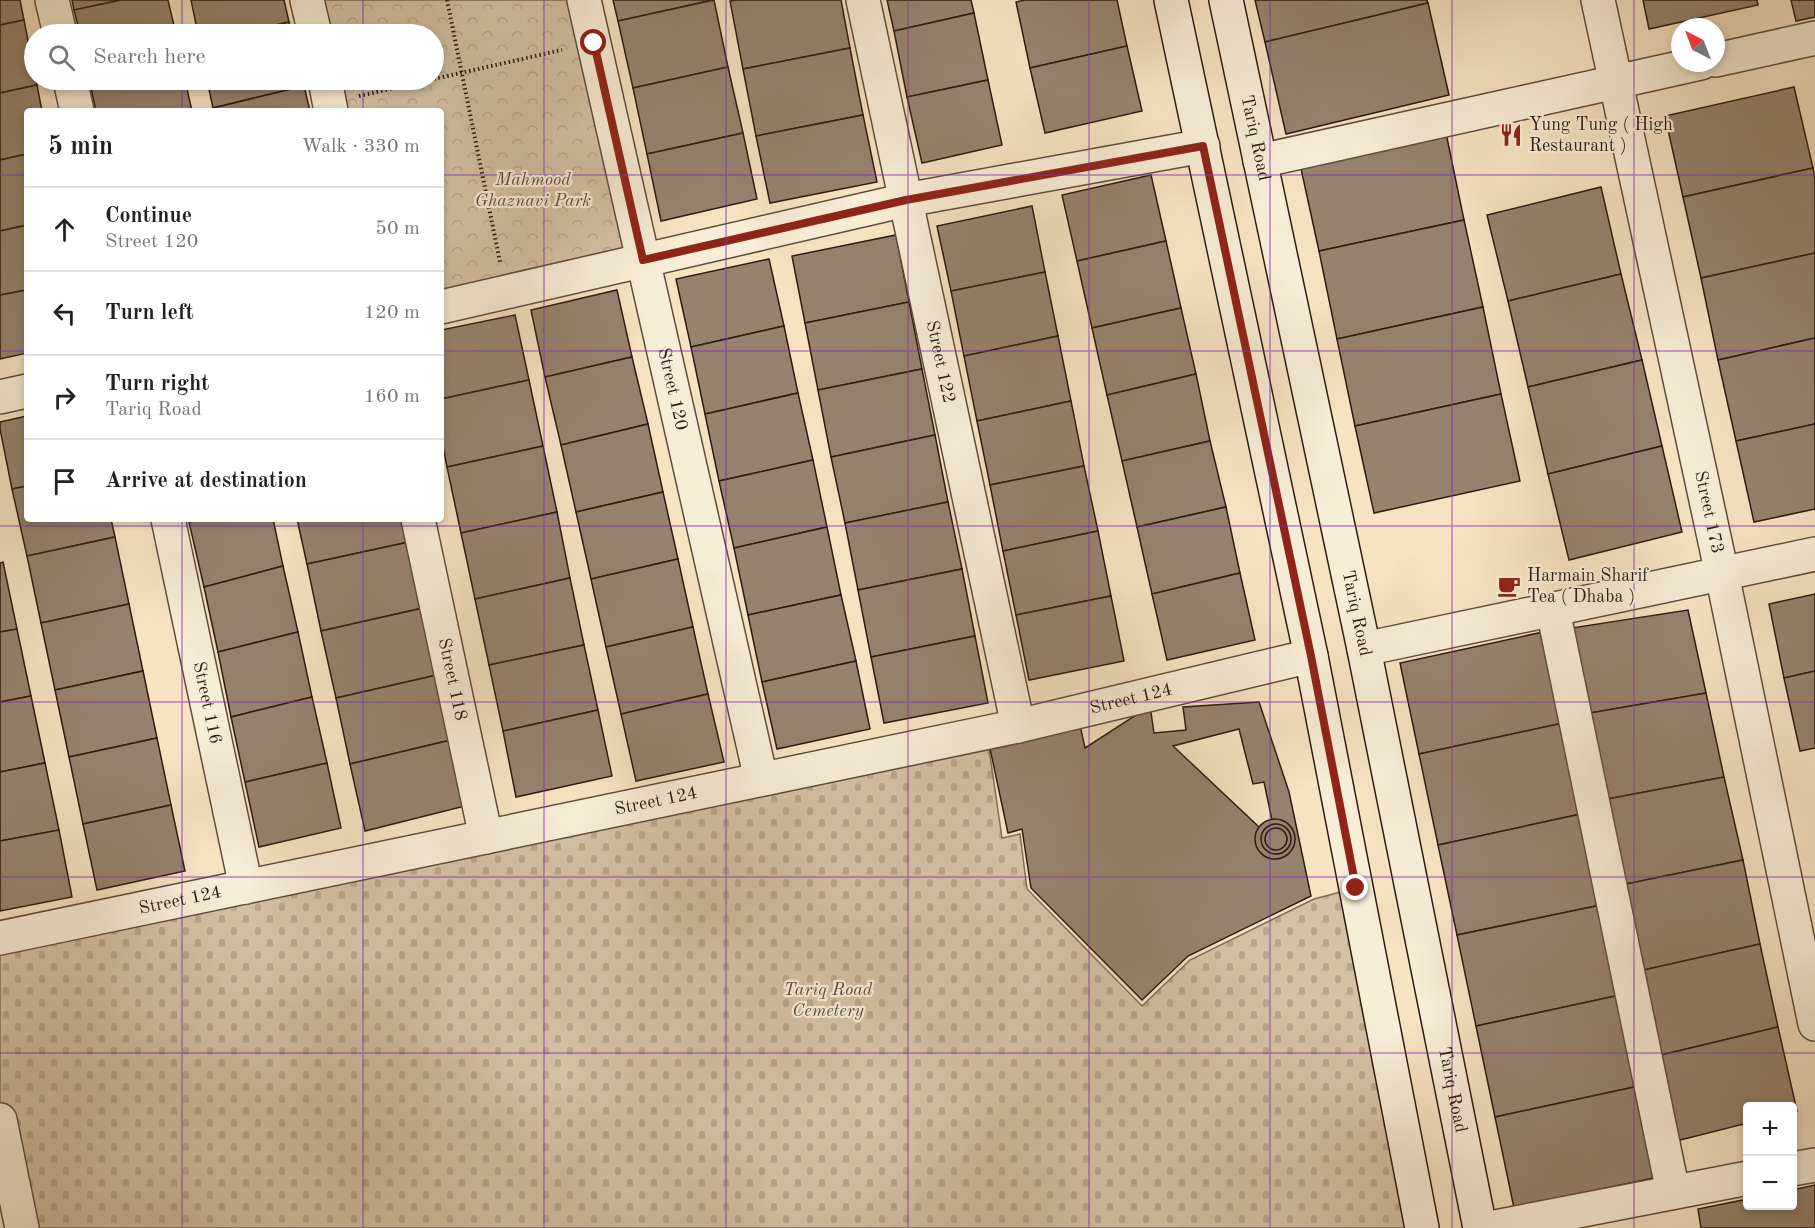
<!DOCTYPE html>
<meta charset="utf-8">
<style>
body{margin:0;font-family:"Old Standard TT",serif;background:#f6f6f6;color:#222}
.controls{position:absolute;right:18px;bottom:18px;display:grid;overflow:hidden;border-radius:6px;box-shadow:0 3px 9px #0003}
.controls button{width:54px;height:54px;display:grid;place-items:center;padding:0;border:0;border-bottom:2px solid #e0e0e0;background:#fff;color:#222;font:30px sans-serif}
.compass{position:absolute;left:1671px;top:18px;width:54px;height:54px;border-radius:50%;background:#fff;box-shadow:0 3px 9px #0003;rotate:318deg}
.stop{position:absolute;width:18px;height:18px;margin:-14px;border:4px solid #8f2418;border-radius:50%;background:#fff}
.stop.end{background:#8f2418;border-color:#fff;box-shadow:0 2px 6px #0008}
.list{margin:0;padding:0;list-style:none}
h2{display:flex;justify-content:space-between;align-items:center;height:78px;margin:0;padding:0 24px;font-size:26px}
h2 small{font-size:20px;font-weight:400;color:#767676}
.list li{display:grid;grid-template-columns:39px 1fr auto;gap:18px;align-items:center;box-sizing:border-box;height:84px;padding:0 24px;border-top:2px solid #e0e0e0}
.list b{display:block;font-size:22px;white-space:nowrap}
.list p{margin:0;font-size:20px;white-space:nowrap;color:#767676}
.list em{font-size:20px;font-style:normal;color:#767676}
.icon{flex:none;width:33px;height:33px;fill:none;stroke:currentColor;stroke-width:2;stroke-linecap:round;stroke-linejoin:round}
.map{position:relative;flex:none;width:1815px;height:1228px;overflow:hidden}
.search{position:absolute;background:#fff;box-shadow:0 3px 9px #0003;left:24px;top:24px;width:420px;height:66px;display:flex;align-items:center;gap:15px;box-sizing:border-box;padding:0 21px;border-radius:33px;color:#767676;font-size:22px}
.panel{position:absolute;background:#fff;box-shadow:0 3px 9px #0003;left:24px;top:108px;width:420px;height:414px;border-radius:6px}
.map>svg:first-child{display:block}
</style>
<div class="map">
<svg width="1815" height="1228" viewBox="0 0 1815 1228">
<defs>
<pattern id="cemetery-stones" width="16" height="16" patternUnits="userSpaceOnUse" patternTransform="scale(1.5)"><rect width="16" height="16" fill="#d3c1a4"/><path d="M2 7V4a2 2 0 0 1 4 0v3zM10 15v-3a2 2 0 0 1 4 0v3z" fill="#b5a58c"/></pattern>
<pattern id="park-crowns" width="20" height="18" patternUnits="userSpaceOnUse" patternTransform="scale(1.5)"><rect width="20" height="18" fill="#d3c1a4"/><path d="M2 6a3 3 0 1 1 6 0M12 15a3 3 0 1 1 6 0" fill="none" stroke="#b5a58c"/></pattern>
</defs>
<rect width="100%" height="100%" fill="#f5e3c2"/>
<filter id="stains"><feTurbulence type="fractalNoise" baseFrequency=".00333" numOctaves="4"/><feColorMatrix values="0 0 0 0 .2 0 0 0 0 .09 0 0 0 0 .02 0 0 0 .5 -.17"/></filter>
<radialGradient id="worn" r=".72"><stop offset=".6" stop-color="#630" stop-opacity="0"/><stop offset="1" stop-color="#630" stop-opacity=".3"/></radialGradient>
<path fill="url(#cemetery-stones)" stroke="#806e5b" stroke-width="1.5" d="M987,735L1002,838L1020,834L1027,889L1142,1006L1190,960L1314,899L1356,888L1422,1228H22L0,1120V938Z"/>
<path fill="url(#park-crowns)" stroke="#806e5b" stroke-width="1.5" d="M307,0H584L643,260L441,307V111H331L325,80H434V34H315Z"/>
<g fill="#95836e" stroke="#2d1c12" stroke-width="1.5" fill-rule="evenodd">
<path d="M0,0H20L24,20L0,25Z"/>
<path d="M72,0H121L74,10Z"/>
<path d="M121,0H168L176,34H80L74,10Z"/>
<path d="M191,0H284L289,22L237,34H198Z"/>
<path d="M613,0H713L618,21Z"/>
<path d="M714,0L728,67L633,88L618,21Z"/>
<path d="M737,0H841L850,48L743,69L730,1Z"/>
<path d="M887,0H971L974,13L894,31Z"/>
<path d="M1025,0H1117L1127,46L1030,68L1016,2Z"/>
<path d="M1255,0H1427L1428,3L1265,42Z"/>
<path d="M1643,0H1757L1758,5L1649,29Z"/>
<path d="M1791,0H1815V17L1796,21Z"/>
<path d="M1428,3L1449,95L1286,134L1265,42Z"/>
<path d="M974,13L988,80L907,97L894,31Z"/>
<path d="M24,20L34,72V80H36L37,85L0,93V25Z"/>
<path d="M289,22L292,34H237Z"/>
<path d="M1127,46L1142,111L1045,133L1030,68Z"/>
<path d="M850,48L863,115L756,136L743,69Z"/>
<path d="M728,67L743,133L647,154L633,88Z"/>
<path d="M89,80H185L192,111H96Z"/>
<path d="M207,80H303L304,86L213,108Z"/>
<path d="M988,80L1002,145L922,163L907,97Z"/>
<path d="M37,85L42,111H27V154L0,160V93Z"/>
<path d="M304,86L310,111H214L213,108Z"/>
<path d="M1794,87L1813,168L1683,197L1665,116Z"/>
<path d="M863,115L877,182L770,203L756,136Z"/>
<path d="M743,133L757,199L661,221L647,154Z"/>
<path d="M1446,133L1464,220L1319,251L1300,164Z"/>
<path d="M27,154V225L0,231V160Z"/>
<path d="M1813,168L1815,180V253L1701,278L1683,197Z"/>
<path d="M1151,175L1166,241L1077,261L1062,195Z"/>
<path d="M1601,187L1621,274L1508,301L1487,215Z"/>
<path d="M1032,206L1045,272L951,291L937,226Z"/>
<path d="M1464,220L1483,307L1337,339L1319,251Z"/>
<path d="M27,225V290L0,295V231Z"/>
<path d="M896,235L909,302L805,323L792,256Z"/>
<path d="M1166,241L1181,308L1092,328L1077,261Z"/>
<path d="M1815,253V338L1718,360L1701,278Z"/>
<path d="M769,259L784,326L691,347L676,279Z"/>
<path d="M1045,272L1058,336L964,356L951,291Z"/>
<path d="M1621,274L1642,360L1528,387L1508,301Z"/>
<path d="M27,290V353L0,359V295Z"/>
<path d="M617,290L632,357L545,377L531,310Z"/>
<path d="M909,302L922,369L818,390L805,323Z"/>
<path d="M1483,307L1501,394L1355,426L1337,339Z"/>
<path d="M1181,308L1196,374L1107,395L1092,328Z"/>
<path d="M515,315L529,380L441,399V330Z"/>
<path d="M784,326L798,393L705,414L691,347Z"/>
<path d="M1058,336L1071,401L977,421L964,356Z"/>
<path d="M1815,338V424L1736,441L1718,360Z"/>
<path d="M632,357L648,424L561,445L545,377Z"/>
<path d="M1642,360L1662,446L1548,474L1528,387Z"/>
<path d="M922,369L935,435L831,457L818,390Z"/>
<path d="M1196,374L1210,441L1122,461L1107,395Z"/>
<path d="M529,380L543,446L447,467L441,437V399Z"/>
<path d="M798,393L813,460L719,481L705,414Z"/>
<path d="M1501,394L1520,481L1374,513L1355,426Z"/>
<path d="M1071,401L1084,466L990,485L977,421Z"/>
<path d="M27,416V486L12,489L0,429V422Z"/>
<path d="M648,424L663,492L576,512L561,445Z"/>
<path d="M1815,424V509L1754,522L1736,441Z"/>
<path d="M935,435L948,502L845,523L831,457Z"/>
<path d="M1210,441L1226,507L1137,527L1122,461Z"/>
<path d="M543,446L557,512L461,533L447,467Z"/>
<path d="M1662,446L1682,532L1569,560L1548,474Z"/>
<path d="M813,460L827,527L734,548L719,481Z"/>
<path d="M1084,466L1098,531L1003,551L990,485Z"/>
<path d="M27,486V519H111L115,537L27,556L12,489Z"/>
<path d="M663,492L678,559L591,579L576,512Z"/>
<path d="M948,502L962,569L858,590L845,523Z"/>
<path d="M1226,507L1240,573L1152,594L1137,527Z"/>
<path d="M557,512L570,578L475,599L461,533Z"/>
<path d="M202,519H273L283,566L204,587L189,522Z"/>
<path d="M297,519H403L409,542L307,564Z"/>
<path d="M827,527L841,595L748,615L734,548Z"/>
<path d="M1098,531L1111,596L1016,615L1003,551Z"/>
<path d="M115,537L129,604L41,623L27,556Z"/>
<path d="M409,542L423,608L321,631L307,564Z"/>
<path d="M678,559L693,627L606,647L591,579Z"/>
<path d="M3,562L17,629L0,632V563Z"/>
<path d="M283,566L298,632L218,652L204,587Z"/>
<path d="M962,569L975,636L871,657L858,590Z"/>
<path d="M1240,573L1255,640L1167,660L1152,594Z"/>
<path d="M570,578L584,645L489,665L475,599Z"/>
<path d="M1815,594V671L1784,678L1769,604Z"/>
<path d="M841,595L856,661L762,682L748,615Z"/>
<path d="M1111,596L1124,661L1029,680L1016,615Z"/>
<path d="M129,604L143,671L55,690L41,623Z"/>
<path d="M423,608L437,675L336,698L321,631Z"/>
<path d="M1688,610L1706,693L1584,714L1565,629Z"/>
<path d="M693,627L708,694L621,714L606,647Z"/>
<path d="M17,629L31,696L0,702V632Z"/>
<path d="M298,632L312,697L231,717L218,652Z"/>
<path d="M1543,632L1563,723L1419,754L1400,663Z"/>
<path d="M975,636L988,703L884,723L871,657Z"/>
<path d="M584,645L598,710L503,731L489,665Z"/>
<path d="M856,661L870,729L777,749L762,682Z"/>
<path d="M143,671L157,738L69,757L55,690Z"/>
<path d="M1815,671V748L1800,751L1784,678Z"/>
<path d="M437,675L451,740L350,764L336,698Z"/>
<path d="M1706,693L1724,777L1602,800L1584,714Z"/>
<path d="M708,694L724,762L636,781L621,714Z"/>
<path d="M31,696L45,763L0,772V702Z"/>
<path d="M312,697L327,763L245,782L231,717Z"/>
<path d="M1259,702L1289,792L1311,896L1188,956L1142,1000L1031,888L1022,829L1008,833L985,725L1076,707L1085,748L1150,706L1154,733L1186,730L1183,707ZM1239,729L1253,784L1264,782L1277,844L1173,746Z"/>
<path d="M598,710L612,776L516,797L503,731Z"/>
<path d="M1563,723L1581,814L1438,845L1419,754Z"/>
<path d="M157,738L171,805L83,824L69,757Z"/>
<path d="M451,740L465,806L365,831L350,764Z"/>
<path d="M45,763L59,830L0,841V772Z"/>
<path d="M327,763L341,828L259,847L245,782Z"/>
<path d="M1724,777L1743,860L1621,885L1602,800Z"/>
<path d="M171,805L185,871L97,890L83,824Z"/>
<path d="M1581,814L1601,905L1457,935L1438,845Z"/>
<circle cx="1275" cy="839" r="20"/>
<circle cx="1276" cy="839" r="15"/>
<circle cx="1276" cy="839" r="11"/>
<path d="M59,830L72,897L0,911V841Z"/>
<path d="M1743,860L1760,944L1639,971L1621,885Z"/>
<path d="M1601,905L1620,995L1476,1026L1457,935Z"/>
<path d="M1760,944L1778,1027L1657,1056L1639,971Z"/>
<path d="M1620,995L1639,1086L1495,1117L1476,1026Z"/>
<path d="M1778,1027L1797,1111L1792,1112V1106H1748V1123L1676,1141L1657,1056Z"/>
<path d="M1639,1086L1658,1177L1514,1208L1495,1117Z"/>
<path d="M1815,1185V1228H1701L1698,1209L1748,1199V1206H1792V1190Z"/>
</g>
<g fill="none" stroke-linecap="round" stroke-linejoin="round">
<g stroke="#5f4e3e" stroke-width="36">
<g id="street">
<path d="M52,0L60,34"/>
<path d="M307,0L315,34"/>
<path id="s1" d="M584,0L761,779"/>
<path id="s2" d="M863,0L1018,726"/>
<path id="s3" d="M1598,0L1722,574L1815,1024"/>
<path d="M1716,60L1815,38"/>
<path d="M70,80L77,111"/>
<path d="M325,80L331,111"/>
<path d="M1260,161L1701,63"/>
<path d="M441,307L906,200L1203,146"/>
<path d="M0,397L27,391"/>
<path id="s4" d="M168,519L246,887"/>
<path id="s5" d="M418,519L486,837"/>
<path d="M1553,610L1673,1192"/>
<path d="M1364,649L1815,554"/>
<path id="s6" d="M0,938L1018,726L1311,656"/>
<path d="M0,1120L22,1228"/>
<path d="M1792,1169L1815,1165"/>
<path d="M1490,1228L1748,1178"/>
</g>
</g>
<g stroke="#2d1c12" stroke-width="36">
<g id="secondary">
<path d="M1171,0L1311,656L1422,1228"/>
<path id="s7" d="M1226,0L1364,649L1480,1228"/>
</g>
</g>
<g stroke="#2d1c12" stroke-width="4" stroke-dasharray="1.5 3" stroke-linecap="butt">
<path d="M447,0L500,262"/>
<path d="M434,79L562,50"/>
<path d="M359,96L429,80"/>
</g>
<use href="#street" stroke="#f8edd7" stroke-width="33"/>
<use href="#secondary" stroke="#f8edd7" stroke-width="33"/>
</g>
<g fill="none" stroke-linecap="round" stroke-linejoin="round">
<path stroke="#8f2418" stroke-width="8" d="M594,43L643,260L906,200L1203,146L1311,656L1356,888"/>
</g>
<path fill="none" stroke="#7b2cbf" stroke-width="1.5" stroke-opacity="0.55" d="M182,0V34M363,0V34M544,0V1228M726,0V1228M908,0V1228M1089,0V1228M1270,0V1228M1452,0V1228M1634,0V1228M182,80V111M363,80V111M0,175H27M441,175H1815M0,351H27M441,351H1815M182,519V1228M363,519V1228M0,526H1815M0,702H1815M0,877H1815M0,1053H1815"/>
<defs>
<g id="restaurant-bare" transform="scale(1.8)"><path d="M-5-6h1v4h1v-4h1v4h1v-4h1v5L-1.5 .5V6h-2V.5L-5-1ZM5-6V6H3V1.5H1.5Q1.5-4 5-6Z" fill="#8f2418" stroke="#f8edd7" stroke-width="2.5" paint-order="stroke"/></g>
<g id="cafe-bare" transform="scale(1.8)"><path d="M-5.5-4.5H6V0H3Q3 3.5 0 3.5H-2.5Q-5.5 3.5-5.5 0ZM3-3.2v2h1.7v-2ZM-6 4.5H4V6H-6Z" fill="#8f2418" stroke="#f8edd7" stroke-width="2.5" paint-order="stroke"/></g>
</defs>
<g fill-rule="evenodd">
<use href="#restaurant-bare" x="1511" y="135"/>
<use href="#cafe-bare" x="1509" y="586"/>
</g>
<g text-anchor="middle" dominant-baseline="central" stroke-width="4.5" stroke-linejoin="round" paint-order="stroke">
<g font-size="18" fill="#2d1c12" stroke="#f8edd7" text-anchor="start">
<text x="1529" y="125">Yung Tung ( High<tspan x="1529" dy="21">Restaurant )</tspan></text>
<text x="1527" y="576">Harmain Sharif<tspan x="1527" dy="21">Tea ( Dhaba )</tspan></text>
</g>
<g font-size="18" fill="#2d1c12" stroke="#f8edd7">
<text stroke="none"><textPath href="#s7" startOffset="141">Tariq Road</textPath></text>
<text stroke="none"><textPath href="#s2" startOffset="370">Street 122</textPath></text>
<text stroke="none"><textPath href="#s1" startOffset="399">Street 120</textPath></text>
<text stroke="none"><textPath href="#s3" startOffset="524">Street 173</textPath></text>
<text stroke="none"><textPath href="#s7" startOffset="627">Tariq Road</textPath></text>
<text stroke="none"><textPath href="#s5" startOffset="164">Street 118</textPath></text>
<text stroke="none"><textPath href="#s6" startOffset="1156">Street 124</textPath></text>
<text stroke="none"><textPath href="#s4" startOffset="188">Street 116</textPath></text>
<text stroke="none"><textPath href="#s6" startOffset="670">Street 124</textPath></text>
<text stroke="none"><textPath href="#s6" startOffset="184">Street 124</textPath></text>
<text stroke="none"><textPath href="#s7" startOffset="1113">Tariq Road</textPath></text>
</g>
<g font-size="18" font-style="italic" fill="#5f4e3e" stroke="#f8edd7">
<text x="533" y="180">Mahmood<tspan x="533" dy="21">Ghaznavi Park</tspan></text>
<text x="828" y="990">Tariq Road<tspan x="828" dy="21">Cemetery</tspan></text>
</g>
</g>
<rect width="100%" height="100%" filter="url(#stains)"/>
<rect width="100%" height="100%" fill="url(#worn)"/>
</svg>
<div class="controls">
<button>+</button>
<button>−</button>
</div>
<svg class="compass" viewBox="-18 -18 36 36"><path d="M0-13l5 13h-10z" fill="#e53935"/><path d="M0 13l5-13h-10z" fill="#767676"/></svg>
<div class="stop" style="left:594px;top:43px"></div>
<div class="stop end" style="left:1356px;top:888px"></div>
<div class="search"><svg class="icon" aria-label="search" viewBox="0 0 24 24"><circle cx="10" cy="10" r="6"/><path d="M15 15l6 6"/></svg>Search here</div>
<section class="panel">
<h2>5 min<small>Walk · 330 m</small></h2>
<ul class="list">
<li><svg class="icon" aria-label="ahead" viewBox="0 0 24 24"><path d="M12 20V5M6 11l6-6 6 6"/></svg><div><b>Continue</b><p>Street 120</p></div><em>50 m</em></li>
<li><svg class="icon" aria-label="left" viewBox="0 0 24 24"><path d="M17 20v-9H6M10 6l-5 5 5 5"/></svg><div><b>Turn left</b></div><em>120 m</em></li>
<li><svg class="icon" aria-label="right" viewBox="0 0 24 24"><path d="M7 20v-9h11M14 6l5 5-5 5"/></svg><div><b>Turn right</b><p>Tariq Road</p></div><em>160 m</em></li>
<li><svg class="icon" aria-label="arrive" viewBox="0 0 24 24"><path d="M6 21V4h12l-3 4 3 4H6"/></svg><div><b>Arrive at destination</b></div></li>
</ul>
</section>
</div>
